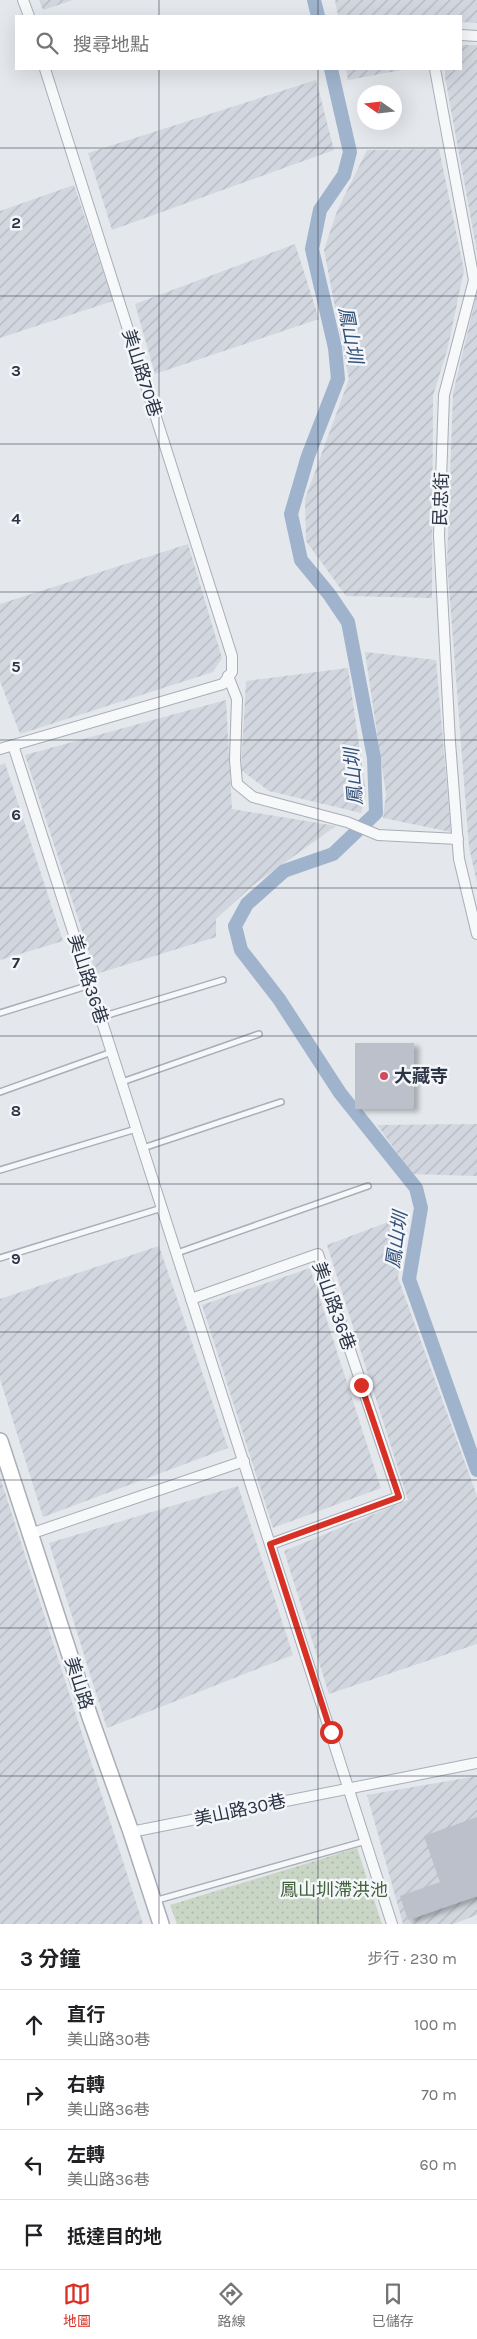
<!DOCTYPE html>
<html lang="zh-TW">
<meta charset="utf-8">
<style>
body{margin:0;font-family:Karla,"Noto Sans TC",sans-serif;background:#f2f2f2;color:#202124}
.compass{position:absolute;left:357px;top:85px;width:45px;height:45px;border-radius:50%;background:#fff;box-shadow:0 5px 20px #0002;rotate:284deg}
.stop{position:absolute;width:15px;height:15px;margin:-11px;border:4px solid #d93025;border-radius:50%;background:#fff}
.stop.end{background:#d93025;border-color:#fff;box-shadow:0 1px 5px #0008}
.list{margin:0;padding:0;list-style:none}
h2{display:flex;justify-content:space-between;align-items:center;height:65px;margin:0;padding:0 20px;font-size:21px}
h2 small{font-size:16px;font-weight:400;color:#757577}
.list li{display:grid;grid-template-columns:32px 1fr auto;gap:15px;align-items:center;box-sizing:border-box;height:70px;padding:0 20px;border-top:1px solid #e0e0e0}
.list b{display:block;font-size:19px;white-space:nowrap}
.list p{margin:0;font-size:16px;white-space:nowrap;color:#757577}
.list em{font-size:16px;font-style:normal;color:#757577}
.icon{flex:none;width:28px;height:28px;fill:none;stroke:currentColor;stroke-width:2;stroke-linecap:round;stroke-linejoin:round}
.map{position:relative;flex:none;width:477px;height:1924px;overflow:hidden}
.search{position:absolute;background:#fff;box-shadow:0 5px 20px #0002;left:15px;right:15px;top:15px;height:55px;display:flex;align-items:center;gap:12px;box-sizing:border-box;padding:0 18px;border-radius:0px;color:#757577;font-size:19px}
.sheet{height:345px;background:#fff}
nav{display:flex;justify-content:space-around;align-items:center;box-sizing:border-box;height:70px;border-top:1px solid #e0e0e0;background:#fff;font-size:14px;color:#757577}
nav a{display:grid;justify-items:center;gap:2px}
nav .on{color:#d93025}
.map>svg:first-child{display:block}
</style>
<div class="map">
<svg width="477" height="1924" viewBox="0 0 477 1924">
<defs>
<pattern id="industrial-furrows" width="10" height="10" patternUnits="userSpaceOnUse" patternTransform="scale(1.25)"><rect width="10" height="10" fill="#d2d6de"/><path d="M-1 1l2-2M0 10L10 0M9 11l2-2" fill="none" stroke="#b4b8c0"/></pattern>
<pattern id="park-dots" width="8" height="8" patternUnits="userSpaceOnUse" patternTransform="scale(1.25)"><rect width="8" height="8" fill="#c9d6c5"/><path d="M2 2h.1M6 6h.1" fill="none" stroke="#adb8ab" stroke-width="1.8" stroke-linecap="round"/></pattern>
<filter id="shadow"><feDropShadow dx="5.5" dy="3" stdDeviation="2.5" flood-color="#0004"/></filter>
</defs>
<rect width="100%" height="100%" fill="#e4e7ec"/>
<g fill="url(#industrial-furrows)">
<path d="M39,0H73L43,10Z"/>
<path d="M335,0H477V23L461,22V16H338Z"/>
<path d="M461,45H477V252L445,77V69H461Z"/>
<path d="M346,69H407L348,80Z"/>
<path d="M316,80L334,150L112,230L88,153Z"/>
<path d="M439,149L464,270L448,347L433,396L432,598L346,596L306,541L305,499L349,379L324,250L337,211L367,150Z"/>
<path d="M74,185L113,301L0,338V211Z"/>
<path d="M295,244L319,319L155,374L135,304Z"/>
<path d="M477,293V883L469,847L447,562L453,393Z"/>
<path d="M188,544L222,658L213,672L20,734L0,681V604Z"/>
<path d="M365,652L436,660L451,832L383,818L386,794Z"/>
<path d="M348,668L366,793L361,813L269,791L241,770L246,681Z"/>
<path d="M226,700L232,809L336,826L252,886L216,919V937L96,974L25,755Z"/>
<path d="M5,763L63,941L0,960V765Z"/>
<path d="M477,1124V1176L413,1174L377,1125Z"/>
<path d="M404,1216L398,1278L477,1496V1644L329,1694L284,1551L408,1500L327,1245Z"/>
<path d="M159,1246L228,1448L43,1517L0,1379V1299Z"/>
<path d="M310,1268L381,1488L273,1528L202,1305Z"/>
<path d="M0,1477L143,1924H0Z"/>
<path d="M238,1486L293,1655L107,1728L49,1543Z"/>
<path d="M477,1776V1915L453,1924H403L367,1795Z"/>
</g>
<path fill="url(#park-dots)" d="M357,1848L382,1924H177L170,1905Z"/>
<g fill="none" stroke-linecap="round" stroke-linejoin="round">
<g stroke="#9fb4cc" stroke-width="14">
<path d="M314,0L318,16"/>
<path d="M331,69L350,152L344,175L320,210L312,249L335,348L338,379L308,456L291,514L301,560L329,594L348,622L374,758L376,813L333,854L284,871L247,904L235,926L241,950L279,999L340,1093L416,1188L421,1208L409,1279L477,1470"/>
</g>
</g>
<g fill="#bbc0ca" filter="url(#shadow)">
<path d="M355,1043H414L413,1109H355Z"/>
<path d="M477,1817V1896L408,1920L400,1896L440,1882L424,1836Z"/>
</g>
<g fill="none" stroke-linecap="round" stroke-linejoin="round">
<g stroke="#a9aeb7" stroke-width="8">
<g id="lane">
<path d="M0,1013L90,985"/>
<path d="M101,1017L223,980"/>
<path d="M122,1082L259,1034"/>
<path d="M0,1092L112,1052"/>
<path d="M143,1148L281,1102"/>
<path d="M0,1170L136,1129"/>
<path d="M177,1253L368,1186"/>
<path d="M0,1258L162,1208"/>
<path d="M154,1901L366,1841"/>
</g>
</g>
<g stroke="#a9aeb7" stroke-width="12">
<g id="street">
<path d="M23,0L29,16"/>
<path d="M461,35L477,36"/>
<path d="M435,69L474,280L444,395L439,536L450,742L459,859L477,934"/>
<path d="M228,676L237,699L235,760L237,784L253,797L347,822L378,835L458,839"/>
<path d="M13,745L392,1924"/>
<path d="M0,749L223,684L232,672V656L45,69"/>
<path d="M191,1299L318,1254L399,1497L271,1544"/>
<path d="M30,1534L244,1461"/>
<path d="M131,1832L477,1763"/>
</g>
</g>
<g stroke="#a9aeb7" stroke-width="18">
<path id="secondary" d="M0,1441L90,1717L131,1832L161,1924"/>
</g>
<use href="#lane" stroke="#f7f8fa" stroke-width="5"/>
<use href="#street" stroke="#f7f8fa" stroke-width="10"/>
<use href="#secondary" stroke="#fff" stroke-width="15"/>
</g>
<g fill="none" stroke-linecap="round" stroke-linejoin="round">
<path stroke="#d93025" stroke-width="6" d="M331,1732L270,1544L399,1497L361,1385"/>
</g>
<path fill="none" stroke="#2b3445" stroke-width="1" stroke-opacity="0.55" d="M159,0V16M318,0V16M159,69V1924M318,69V1924M0,148H477M0,296H477M0,444H477M0,592H477M0,740H477M0,888H477M0,1036H477M0,1184H477M0,1332H477M0,1480H477M0,1628H477M0,1776H477"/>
<circle fill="#d1495b" stroke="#f4f6f9" stroke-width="2" cx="384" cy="1076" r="5"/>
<g text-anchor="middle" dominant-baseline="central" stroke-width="5" stroke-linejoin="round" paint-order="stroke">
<g font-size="18" fill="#2b3445" stroke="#f4f6f9">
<text transform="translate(142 373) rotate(72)">美山路70巷</text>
<text transform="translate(441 499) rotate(-88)">民忠街</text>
<text transform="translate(88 979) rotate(72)">美山路36巷</text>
<text transform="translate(334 1306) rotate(70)">美山路36巷</text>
<text transform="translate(79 1683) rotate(72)">美山路</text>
<text transform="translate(240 1810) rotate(-12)">美山路30巷</text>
</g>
<g font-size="18" font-weight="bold" fill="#2b3445" stroke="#f4f6f9" text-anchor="start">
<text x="394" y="1076">大藏寺</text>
</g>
<g font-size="18" fill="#3f6138" stroke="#f4f6f9">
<text x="334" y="1890">鳳山圳滯洪池</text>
</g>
<g font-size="19" font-style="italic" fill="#34527a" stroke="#f4f6f9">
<text transform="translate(350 335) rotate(79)">鳳山圳</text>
<text transform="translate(354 777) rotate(-94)">鳳山圳</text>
<text transform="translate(397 1240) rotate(-82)">鳳山圳</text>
</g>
</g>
<g font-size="16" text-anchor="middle" font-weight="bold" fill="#2b3445" stroke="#f4f6f9" stroke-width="5" stroke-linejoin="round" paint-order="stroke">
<text x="16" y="228">2</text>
<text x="16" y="376">3</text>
<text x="16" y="524">4</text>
<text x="16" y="672">5</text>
<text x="16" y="820">6</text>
<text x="16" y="968">7</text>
<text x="16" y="1116">8</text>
<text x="16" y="1264">9</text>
</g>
</svg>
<svg class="compass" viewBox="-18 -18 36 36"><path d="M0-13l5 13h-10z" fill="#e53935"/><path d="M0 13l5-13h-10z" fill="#757577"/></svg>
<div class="stop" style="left:331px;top:1732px"></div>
<div class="stop end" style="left:361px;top:1385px"></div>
<div class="search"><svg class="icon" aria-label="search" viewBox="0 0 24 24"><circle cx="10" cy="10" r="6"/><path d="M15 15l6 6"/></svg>搜尋地點</div>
</div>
<section class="sheet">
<h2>3 分鐘<small>步行 · 230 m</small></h2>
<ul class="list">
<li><svg class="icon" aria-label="ahead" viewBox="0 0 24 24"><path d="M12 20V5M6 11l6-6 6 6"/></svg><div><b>直行</b><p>美山路30巷</p></div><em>100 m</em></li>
<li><svg class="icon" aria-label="right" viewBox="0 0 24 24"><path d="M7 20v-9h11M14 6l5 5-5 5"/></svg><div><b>右轉</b><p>美山路36巷</p></div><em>70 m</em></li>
<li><svg class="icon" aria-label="left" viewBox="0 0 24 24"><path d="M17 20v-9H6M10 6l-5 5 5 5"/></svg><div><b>左轉</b><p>美山路36巷</p></div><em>60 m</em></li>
<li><svg class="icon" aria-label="arrive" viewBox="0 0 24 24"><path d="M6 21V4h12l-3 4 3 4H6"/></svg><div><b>抵達目的地</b></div></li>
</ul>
</section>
<nav>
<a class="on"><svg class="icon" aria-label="map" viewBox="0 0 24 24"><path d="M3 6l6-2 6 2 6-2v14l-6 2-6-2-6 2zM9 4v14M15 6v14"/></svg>地圖</a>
<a><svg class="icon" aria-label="directions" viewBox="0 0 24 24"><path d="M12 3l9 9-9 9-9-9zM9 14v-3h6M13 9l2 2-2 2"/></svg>路線</a>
<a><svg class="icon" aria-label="saved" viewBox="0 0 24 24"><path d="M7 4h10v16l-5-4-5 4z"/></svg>已儲存</a>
</nav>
